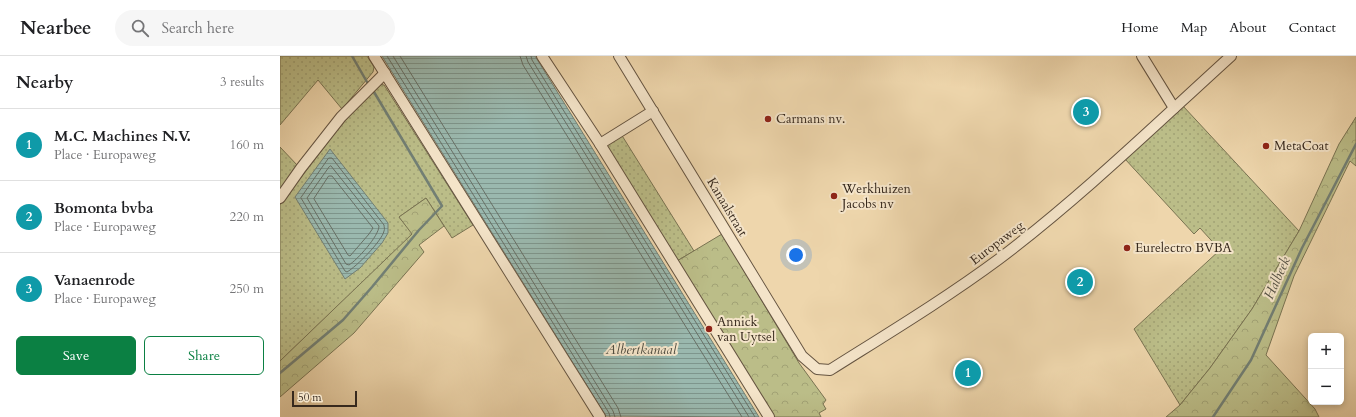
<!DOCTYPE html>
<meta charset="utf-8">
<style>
body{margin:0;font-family:Cardo,serif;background:#f6f6f6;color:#202124}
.controls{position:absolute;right:12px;bottom:12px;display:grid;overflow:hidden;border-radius:6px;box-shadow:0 2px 6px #0003}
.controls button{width:36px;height:36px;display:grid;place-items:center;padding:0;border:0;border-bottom:1px solid #e0e0e0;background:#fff;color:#202124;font:20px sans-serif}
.scale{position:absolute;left:12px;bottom:10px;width:65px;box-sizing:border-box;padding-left:4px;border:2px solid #37291d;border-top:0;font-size:11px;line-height:14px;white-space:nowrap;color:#37291d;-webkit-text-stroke:3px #f4e4c9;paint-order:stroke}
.you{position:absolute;left:516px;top:199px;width:14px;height:14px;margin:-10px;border:3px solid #fff;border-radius:50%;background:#1a73e8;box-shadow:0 0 0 6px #1a73e833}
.badge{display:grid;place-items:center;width:26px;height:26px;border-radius:50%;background:#0b8043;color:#fff;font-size:13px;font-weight:700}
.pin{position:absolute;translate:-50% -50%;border:2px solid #fff;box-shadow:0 1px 4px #0006}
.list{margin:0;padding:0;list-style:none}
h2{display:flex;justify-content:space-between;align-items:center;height:52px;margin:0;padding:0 16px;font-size:17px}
h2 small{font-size:13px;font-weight:400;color:#757577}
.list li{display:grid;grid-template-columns:26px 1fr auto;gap:12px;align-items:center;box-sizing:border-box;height:72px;padding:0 16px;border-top:1px solid #e0e0e0}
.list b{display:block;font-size:15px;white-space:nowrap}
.list p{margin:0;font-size:13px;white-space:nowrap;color:#757577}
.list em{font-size:13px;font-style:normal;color:#757577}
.actions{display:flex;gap:8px;padding:12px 16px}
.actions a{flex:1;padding:9px 0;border:1px solid #0b8043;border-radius:6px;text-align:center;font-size:14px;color:#0b8043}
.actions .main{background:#0b8043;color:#fff}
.icon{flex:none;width:22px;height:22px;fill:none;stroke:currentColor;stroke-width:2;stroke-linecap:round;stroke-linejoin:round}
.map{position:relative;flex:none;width:1076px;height:361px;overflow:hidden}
header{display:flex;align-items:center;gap:24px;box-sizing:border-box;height:56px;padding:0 20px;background:#fff;border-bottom:1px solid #e0e0e0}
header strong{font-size:19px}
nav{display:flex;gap:22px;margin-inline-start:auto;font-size:14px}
.search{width:280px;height:36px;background:#f6f6f6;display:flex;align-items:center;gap:10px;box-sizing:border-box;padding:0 14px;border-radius:22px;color:#757577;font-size:15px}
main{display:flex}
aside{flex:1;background:#fff}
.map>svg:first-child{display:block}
</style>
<header>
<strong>Nearbee</strong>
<div class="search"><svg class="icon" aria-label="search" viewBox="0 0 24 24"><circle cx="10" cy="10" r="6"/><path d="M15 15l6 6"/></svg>Search here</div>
<nav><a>Home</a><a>Map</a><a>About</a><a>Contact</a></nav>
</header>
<main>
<aside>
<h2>Nearby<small>3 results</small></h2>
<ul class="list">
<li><span class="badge" style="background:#0f9aa8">1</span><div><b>M.C. Machines N.V.</b><p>Place · Europaweg</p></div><em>160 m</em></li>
<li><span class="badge" style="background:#0f9aa8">2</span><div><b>Bomonta bvba</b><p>Place · Europaweg</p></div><em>220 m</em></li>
<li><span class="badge" style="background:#0f9aa8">3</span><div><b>Vanaenrode</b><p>Place · Europaweg</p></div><em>250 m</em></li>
</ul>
<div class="actions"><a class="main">Save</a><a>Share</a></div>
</aside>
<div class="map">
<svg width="1076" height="361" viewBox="0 0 1076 361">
<defs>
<pattern id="grass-dots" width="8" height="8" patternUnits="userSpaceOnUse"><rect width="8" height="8" fill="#bbbd88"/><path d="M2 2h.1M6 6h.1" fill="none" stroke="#a1a275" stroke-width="1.8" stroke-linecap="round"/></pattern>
<pattern id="forest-crowns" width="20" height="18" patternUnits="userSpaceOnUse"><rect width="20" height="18" fill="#bbbd88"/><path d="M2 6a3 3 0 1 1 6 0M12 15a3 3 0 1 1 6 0" fill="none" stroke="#a1a275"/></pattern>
<pattern id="water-rules" width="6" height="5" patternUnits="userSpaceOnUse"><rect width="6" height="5" fill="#9ab8ae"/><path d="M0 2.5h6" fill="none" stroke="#7e968d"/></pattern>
</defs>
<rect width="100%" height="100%" fill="#eed6ac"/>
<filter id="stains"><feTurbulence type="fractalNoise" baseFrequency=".005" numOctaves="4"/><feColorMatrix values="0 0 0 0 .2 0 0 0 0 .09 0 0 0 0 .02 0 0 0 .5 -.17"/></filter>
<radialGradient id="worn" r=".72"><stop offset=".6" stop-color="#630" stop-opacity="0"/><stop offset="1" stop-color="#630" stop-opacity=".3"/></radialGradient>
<g fill="url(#grass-dots)" stroke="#797352">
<path d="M0,0H87L94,11L93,16L62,53L38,24L0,69Z"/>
<path d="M99,28L104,29L106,32L193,169L172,182L146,142L119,161L133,178L0,305V149L55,77L92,32Z"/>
<path d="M903,50L1019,175L972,253L930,312L900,349L854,273L940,194L920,172L914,178L845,103Z"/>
<path d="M341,78L414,195L397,205L326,92V86Z"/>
<path d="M0,91L18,110L0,135Z"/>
</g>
<g fill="url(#forest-crowns)" stroke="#797352">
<path d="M1076,61V110L1070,105L1014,220L986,299L1035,353L1039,361H886L900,349L930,312L972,253L1019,175L1059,88Z"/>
<path d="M146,142L164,170L139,189L144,196L74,277L0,341V305L132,178L119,161Z"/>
<path d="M442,178L519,307L546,344L543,348L546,353L539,357L541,361H494L397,205Z"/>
</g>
<g fill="url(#water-rules)" stroke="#727f74">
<path d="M102,0H255L479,361L326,360Z"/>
<path d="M50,93L108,167V177L102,187L80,212L65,223L15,141Z"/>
</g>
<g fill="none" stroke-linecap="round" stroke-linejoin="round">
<g stroke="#687066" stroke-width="1">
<path d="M107,0L329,357L330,361"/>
<path d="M113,0L333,355L335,361"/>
<path d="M120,0L338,352L341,361"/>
<path d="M240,0L243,9L462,361"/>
<path d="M246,0L248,6L469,361"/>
<path d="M251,0L252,4L475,361"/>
<path d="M49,102H52L104,169C104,171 105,173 104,175C102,185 76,211 67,216L65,215L21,142Z"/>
<path d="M51,110L99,170C99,180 77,204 69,209L66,208L27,142L49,111Z"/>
<path d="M49,120H52L93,172L89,178L70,200L68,199L34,143Z"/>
</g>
<g stroke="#727f74" stroke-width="2.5">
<path d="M72,0L87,26"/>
<path d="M0,317L63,264L92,231L139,174L162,150L94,36"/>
<path d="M933,361L971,304L1022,192L1076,88"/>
</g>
<g stroke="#655441" stroke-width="12">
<g id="minor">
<path d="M94,0L320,361"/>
<path d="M262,0L320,88"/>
<path d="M339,0L522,300L537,313L550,314C607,278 665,243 719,203C801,141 875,69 951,0"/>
<path d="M862,0L894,52"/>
<path d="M373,55L320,88L489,361"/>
<path d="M0,142L21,112L61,61L105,17"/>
</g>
</g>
<use href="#minor" stroke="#f4e4c9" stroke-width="10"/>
</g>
<g fill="#8f2418" stroke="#f4e4c9" stroke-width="1.5">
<circle cx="488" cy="63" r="4"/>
<circle cx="986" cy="90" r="4"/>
<circle cx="554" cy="140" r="4"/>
<circle cx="847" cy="192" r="4"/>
<circle cx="429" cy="273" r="4"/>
</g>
<g text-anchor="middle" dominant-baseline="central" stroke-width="4" stroke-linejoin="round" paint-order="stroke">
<g font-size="13" fill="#37291d" stroke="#f4e4c9" text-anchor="start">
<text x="496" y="63">Carmans nv.</text>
<text x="994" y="90">MetaCoat</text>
<text x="562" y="133">Werkhuizen<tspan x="562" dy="15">Jacobs nv</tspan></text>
<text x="855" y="192">Eurelectro BVBA</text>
<text x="437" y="266">Annick<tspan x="437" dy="15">van Uytsel</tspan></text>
</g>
<g font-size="13" fill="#37291d" stroke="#f4e4c9">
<text transform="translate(447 151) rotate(59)">Kanaalstraat</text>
<text transform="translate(717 187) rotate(-37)">Europaweg</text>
</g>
<g font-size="14" font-style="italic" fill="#504d41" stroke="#f4e4c9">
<text transform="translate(997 222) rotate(-66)">Halbeek</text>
<text x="361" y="293">Albertkanaal</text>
</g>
</g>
<rect width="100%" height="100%" filter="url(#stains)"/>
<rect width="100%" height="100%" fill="url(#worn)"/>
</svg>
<div class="controls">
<button>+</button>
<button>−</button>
</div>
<div class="scale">50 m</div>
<div class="you"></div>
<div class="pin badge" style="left:688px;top:317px;background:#0f9aa8">1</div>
<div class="pin badge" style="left:800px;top:226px;background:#0f9aa8">2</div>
<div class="pin badge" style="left:806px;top:56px;background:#0f9aa8">3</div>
</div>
</main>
